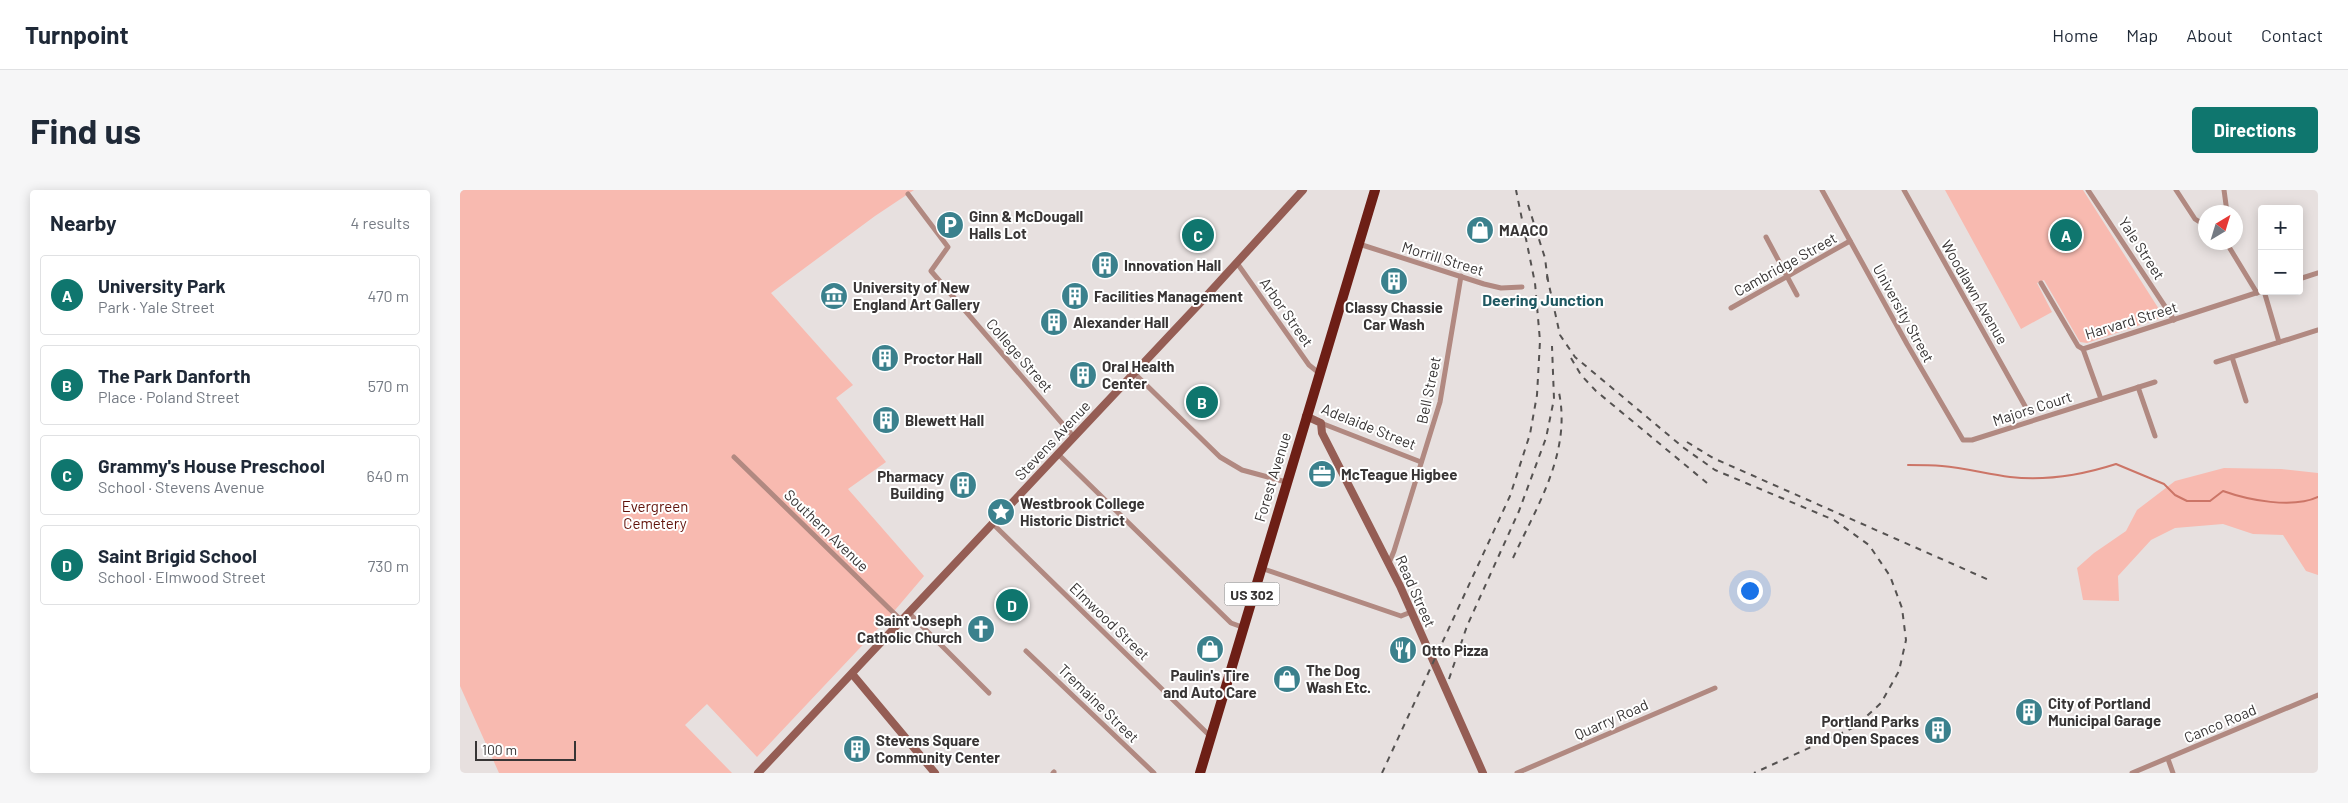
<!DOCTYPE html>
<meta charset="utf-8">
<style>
body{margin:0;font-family:Barlow,sans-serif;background:#f6f6f7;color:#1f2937}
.controls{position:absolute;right:15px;top:15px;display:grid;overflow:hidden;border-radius:5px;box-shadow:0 2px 12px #0003}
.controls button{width:45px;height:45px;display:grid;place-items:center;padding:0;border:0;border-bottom:1px solid #e0e1e3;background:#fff;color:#1f2937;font:25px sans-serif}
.compass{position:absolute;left:1738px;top:15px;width:45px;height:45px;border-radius:50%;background:#fff;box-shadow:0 2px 12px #0003;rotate:38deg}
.scale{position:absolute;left:15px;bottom:12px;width:101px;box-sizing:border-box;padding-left:5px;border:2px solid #383535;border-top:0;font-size:14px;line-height:18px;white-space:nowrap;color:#383535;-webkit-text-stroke:4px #fff;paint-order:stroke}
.you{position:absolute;left:1289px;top:400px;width:18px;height:18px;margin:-12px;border:4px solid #fff;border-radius:50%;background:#1a73e8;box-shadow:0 0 0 8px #1a73e833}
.badge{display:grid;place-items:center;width:32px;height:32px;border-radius:50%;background:#0f766e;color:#fff;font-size:16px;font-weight:700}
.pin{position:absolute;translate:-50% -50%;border:2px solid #fff;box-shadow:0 1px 5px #0006}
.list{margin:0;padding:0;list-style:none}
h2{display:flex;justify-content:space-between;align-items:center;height:65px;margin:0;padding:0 20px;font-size:21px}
h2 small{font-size:16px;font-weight:400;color:#747a83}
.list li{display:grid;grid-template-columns:32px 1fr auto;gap:15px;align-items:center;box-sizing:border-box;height:80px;margin:0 10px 10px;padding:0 10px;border:1px solid #e0e1e3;border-radius:5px}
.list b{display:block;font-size:19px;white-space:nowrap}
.list p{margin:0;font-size:16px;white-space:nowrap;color:#747a83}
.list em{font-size:16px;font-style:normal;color:#747a83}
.map{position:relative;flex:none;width:1858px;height:583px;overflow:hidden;border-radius:5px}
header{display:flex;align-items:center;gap:30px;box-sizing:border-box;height:70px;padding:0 25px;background:#fff;border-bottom:1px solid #e0e1e3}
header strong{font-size:24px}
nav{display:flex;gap:28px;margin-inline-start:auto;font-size:18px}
.intro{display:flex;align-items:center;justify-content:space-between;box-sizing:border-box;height:120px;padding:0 30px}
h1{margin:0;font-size:35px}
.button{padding:12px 22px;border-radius:5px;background:#0f766e;color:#fff;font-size:18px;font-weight:700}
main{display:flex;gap:30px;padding:0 30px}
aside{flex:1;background:#fff;border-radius:5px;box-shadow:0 2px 12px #0003}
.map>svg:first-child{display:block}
</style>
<header>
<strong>Turnpoint</strong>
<nav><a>Home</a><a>Map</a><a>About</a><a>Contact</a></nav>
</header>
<div class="intro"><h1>Find us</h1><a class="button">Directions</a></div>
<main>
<aside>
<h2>Nearby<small>4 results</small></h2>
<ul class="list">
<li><span class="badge">A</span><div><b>University Park</b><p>Park · Yale Street</p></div><em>470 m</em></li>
<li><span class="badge">B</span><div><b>The Park Danforth</b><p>Place · Poland Street</p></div><em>570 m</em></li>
<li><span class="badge">C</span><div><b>Grammy's House Preschool</b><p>School · Stevens Avenue</p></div><em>640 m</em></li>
<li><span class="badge">D</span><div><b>Saint Brigid School</b><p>School · Elmwood Street</p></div><em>730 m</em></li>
</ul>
</aside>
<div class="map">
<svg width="1858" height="583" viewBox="0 0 1858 583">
<rect width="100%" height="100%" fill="#e7e0df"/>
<g fill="#f8bab0">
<path d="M0,0H454L415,26L311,103L393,195L376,208L426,272L388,299L464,386L430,426L297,567L247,514L225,535L272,583H39L0,496Z"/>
<path d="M1485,0H1623L1704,127L1627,153L1620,152L1584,90L1577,93L1592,122L1561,139Z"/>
<path d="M1764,278L1821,279L1858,283V385L1846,381L1823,345L1793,344L1763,334L1715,338L1691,350L1658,386L1659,411L1623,410L1617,378L1634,363L1666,341L1677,320L1715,291Z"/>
</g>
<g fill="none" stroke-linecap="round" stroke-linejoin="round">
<path stroke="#cc7567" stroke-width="2" d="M1448,275C1459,275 1471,275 1482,276C1505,278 1527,284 1550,287C1586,291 1622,285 1656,274L1704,294L1715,305L1727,311H1750L1763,301C1788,310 1833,319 1858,307"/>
<g stroke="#b18981" stroke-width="5">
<path d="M1362,0L1447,154L1503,250H1512L1695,192"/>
<path d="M1444,0L1565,216"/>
<path d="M1628,0L1714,130"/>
<path d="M1716,0L1735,29L1746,36"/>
<path d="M1764,0L1767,22"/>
<path d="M448,4L488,57L471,81L613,246"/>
<path d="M1306,47L1337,105"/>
<path d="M1766,52L1797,103"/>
<path d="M899,54L1024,94L1041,98L1062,97"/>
<path d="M777,73L849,175L859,183"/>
<path d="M1839,89L1858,83"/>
<path d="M1581,93L1618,156L1623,159"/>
<path d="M1804,101L1819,152"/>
<path d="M1271,118L1390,51"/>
<path d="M1623,159L1802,101"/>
<path d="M1623,159L1641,209"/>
<path d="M1772,167L1786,211"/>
<path d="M1756,172L1858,140"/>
<path d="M674,183L760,267L782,280L826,292"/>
<path d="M1678,197L1695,246"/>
<path d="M861,233L961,272"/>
<path d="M597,263L771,433L782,437"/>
<path d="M274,267L442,431"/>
<path d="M532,333L750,546"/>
<path d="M929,373L934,361L980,212L1001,86"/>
<path d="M801,378L941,426L951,422"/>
<path d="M449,423L529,503"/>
<path d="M566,461L694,583"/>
<path d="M1708,569L1713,583"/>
<path d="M593,583L594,582"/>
<path d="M1057,583L1255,498"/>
<path d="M1672,583L1858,505"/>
</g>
<g stroke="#955d54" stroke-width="8">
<path d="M846,226L861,233L862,243L940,396L1023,583"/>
<path d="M393,485L475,583"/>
<path d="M298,583L740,113L843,0"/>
</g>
<path stroke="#6d1f16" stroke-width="10" d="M740,583L915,0"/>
<g stroke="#555251" stroke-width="2" stroke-dasharray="6 6" stroke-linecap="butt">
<path d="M1068,15L1085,68L1088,92"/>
<path d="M1087,86L1100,145L1115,167L1224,258L1255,280L1374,330L1409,355L1430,386L1442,418L1446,450L1439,481L1421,513L1395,537L1294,583"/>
<path d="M1111,168L1121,185L1136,201L1247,293"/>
<path d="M1227,252L1253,268L1529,390"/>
<path d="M1053,368C1078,314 1113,260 1098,198"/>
<path d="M989,489L1007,436L1059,321L1086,248L1094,209L1092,156"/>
<path d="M922,583L1050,306L1070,244L1077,205L1080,151L1075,93L1056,0"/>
</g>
</g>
<defs>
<g id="parking-disc" transform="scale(1.4375)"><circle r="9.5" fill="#3b818d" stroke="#fff"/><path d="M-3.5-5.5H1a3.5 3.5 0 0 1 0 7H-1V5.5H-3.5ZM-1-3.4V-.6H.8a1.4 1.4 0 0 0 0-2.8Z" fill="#fff"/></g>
<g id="shop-disc" transform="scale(1.4375)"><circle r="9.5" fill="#3b818d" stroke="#fff"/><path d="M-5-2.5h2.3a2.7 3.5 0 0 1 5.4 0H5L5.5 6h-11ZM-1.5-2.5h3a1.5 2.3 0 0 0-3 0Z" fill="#fff"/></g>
<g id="building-disc" transform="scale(1.4375)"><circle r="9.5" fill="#3b818d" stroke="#fff"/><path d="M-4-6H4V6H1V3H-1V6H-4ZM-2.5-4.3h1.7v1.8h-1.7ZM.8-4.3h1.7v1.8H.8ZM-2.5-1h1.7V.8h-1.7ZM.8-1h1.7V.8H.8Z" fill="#fff"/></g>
<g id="museum-disc" transform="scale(1.4375)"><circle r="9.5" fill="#3b818d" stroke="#fff"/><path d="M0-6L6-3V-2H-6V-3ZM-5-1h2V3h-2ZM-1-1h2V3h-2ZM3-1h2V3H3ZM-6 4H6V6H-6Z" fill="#fff"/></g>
<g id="office-disc" transform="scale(1.4375)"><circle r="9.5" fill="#3b818d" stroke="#fff"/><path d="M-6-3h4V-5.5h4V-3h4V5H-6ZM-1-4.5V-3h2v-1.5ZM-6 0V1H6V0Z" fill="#fff"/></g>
<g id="sight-disc" transform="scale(1.4375)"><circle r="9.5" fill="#3b818d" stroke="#fff"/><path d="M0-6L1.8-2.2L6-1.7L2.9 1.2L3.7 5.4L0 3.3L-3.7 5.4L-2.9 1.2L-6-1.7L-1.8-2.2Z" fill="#fff"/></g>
<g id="church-disc" transform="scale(1.4375)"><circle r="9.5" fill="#3b818d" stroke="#fff"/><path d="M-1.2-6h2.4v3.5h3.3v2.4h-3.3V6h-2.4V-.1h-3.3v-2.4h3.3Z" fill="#fff"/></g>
<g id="restaurant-disc" transform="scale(1.4375)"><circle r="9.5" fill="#3b818d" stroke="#fff"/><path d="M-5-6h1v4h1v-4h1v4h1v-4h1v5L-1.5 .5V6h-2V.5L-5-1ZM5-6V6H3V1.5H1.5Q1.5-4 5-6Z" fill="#fff"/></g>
</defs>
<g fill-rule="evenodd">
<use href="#parking-disc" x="490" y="35"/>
<use href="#shop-disc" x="1020" y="40"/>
<use href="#building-disc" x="645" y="75"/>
<use href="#building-disc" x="934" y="91"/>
<use href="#museum-disc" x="374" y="106"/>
<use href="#building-disc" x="615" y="106"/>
<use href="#building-disc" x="594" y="132"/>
<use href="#building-disc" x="425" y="168"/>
<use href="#building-disc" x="623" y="185"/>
<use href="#building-disc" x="426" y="230"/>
<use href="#office-disc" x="862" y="284"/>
<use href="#building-disc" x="503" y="295"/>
<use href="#sight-disc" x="541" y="322"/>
<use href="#church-disc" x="521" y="439"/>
<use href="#shop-disc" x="750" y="459"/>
<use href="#restaurant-disc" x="943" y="460"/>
<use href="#shop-disc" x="827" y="489"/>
<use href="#building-disc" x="1569" y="522"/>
<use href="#building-disc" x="1478" y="540"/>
<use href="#building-disc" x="397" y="559"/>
</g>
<g text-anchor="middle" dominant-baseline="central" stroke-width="4" stroke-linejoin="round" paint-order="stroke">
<rect fill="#fff" stroke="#747272" stroke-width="1" x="764.5" y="392.5" width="55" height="23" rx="4"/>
<g font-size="14" font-weight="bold" fill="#383535">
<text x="792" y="404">US 302</text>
</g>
<g font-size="15" font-weight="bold" fill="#383535" stroke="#fff" text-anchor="start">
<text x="509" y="26">Ginn &amp; McDougall<tspan x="509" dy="17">Halls Lot</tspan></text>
<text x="1039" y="40">MAACO</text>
<text x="664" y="75">Innovation Hall</text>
<text x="393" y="97">University of New<tspan x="393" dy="17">England Art Gallery</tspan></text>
<text x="634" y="106">Facilities Management</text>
<text x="934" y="117" text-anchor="middle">Classy Chassie<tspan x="934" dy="17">Car Wash</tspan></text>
<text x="613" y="132">Alexander Hall</text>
<text x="444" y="168">Proctor Hall</text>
<text x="642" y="176">Oral Health<tspan x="642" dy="17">Center</tspan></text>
<text x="445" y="230">Blewett Hall</text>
<text x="881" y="284">McTeague Higbee</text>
<text x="484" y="286" text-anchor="end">Pharmacy<tspan x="484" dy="17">Building</tspan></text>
<text x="560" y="313">Westbrook College<tspan x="560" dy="17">Historic District</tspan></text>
<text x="502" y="430" text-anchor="end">Saint Joseph<tspan x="502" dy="17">Catholic Church</tspan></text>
<text x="962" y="460">Otto Pizza</text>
<text x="846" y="480">The Dog<tspan x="846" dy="17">Wash Etc.</tspan></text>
<text x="750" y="485" text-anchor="middle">Paulin's Tire<tspan x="750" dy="17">and Auto Care</tspan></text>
<text x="1588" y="513">City of Portland<tspan x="1588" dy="17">Municipal Garage</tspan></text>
<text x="1459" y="531" text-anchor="end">Portland Parks<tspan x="1459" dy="17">and Open Spaces</tspan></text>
<text x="416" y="550">Stevens Square<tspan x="416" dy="17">Community Center</tspan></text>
</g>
<g font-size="15" fill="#383535" stroke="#fff">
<text transform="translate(1682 58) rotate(57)">Yale Street</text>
<text transform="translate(983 68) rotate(17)">Morrill Street</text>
<text transform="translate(1325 74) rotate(-29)">Cambridge Street</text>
<text transform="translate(1515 102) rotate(60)">Woodlawn Avenue</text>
<text transform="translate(827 122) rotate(55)">Arbor Street</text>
<text transform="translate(1444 123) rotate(61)">University Street</text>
<text transform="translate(1671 130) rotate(-17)">Harvard Street</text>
<text transform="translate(560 165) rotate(49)">College Street</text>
<text transform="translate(968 200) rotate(-78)">Bell Street</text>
<text transform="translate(1572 218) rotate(-18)">Majors Court</text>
<text transform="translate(909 236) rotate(22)">Adelaide Street</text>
<text transform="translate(592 250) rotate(-47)">Stevens Avenue</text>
<text transform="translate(812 287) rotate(-73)">Forest Avenue</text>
<text transform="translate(367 340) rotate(44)">Southern Avenue</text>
<text transform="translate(956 401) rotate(66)">Read Street</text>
<text transform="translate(650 431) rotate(44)">Elmwood Street</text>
<text transform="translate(639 513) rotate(44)">Tremaine Street</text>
<text transform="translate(1151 529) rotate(-24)">Quarry Road</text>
<text transform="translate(1760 533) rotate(-23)">Canco Road</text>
</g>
<g font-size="15" fill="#62130b" stroke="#fff">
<text x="195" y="316">Evergreen<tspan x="195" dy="17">Cemetery</tspan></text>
</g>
<g font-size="16" font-weight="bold" fill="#1f5861" stroke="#fff">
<text x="1083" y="109">Deering Junction</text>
</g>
</g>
</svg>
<div class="controls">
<button>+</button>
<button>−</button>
</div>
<svg class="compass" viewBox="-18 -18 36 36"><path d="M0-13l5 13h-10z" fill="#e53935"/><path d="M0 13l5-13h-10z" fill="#747a83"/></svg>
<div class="scale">100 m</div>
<div class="you"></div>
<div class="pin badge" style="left:1606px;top:45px">A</div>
<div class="pin badge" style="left:742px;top:212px">B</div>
<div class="pin badge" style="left:738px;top:45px">C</div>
<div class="pin badge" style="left:552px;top:415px">D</div>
</div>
</main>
